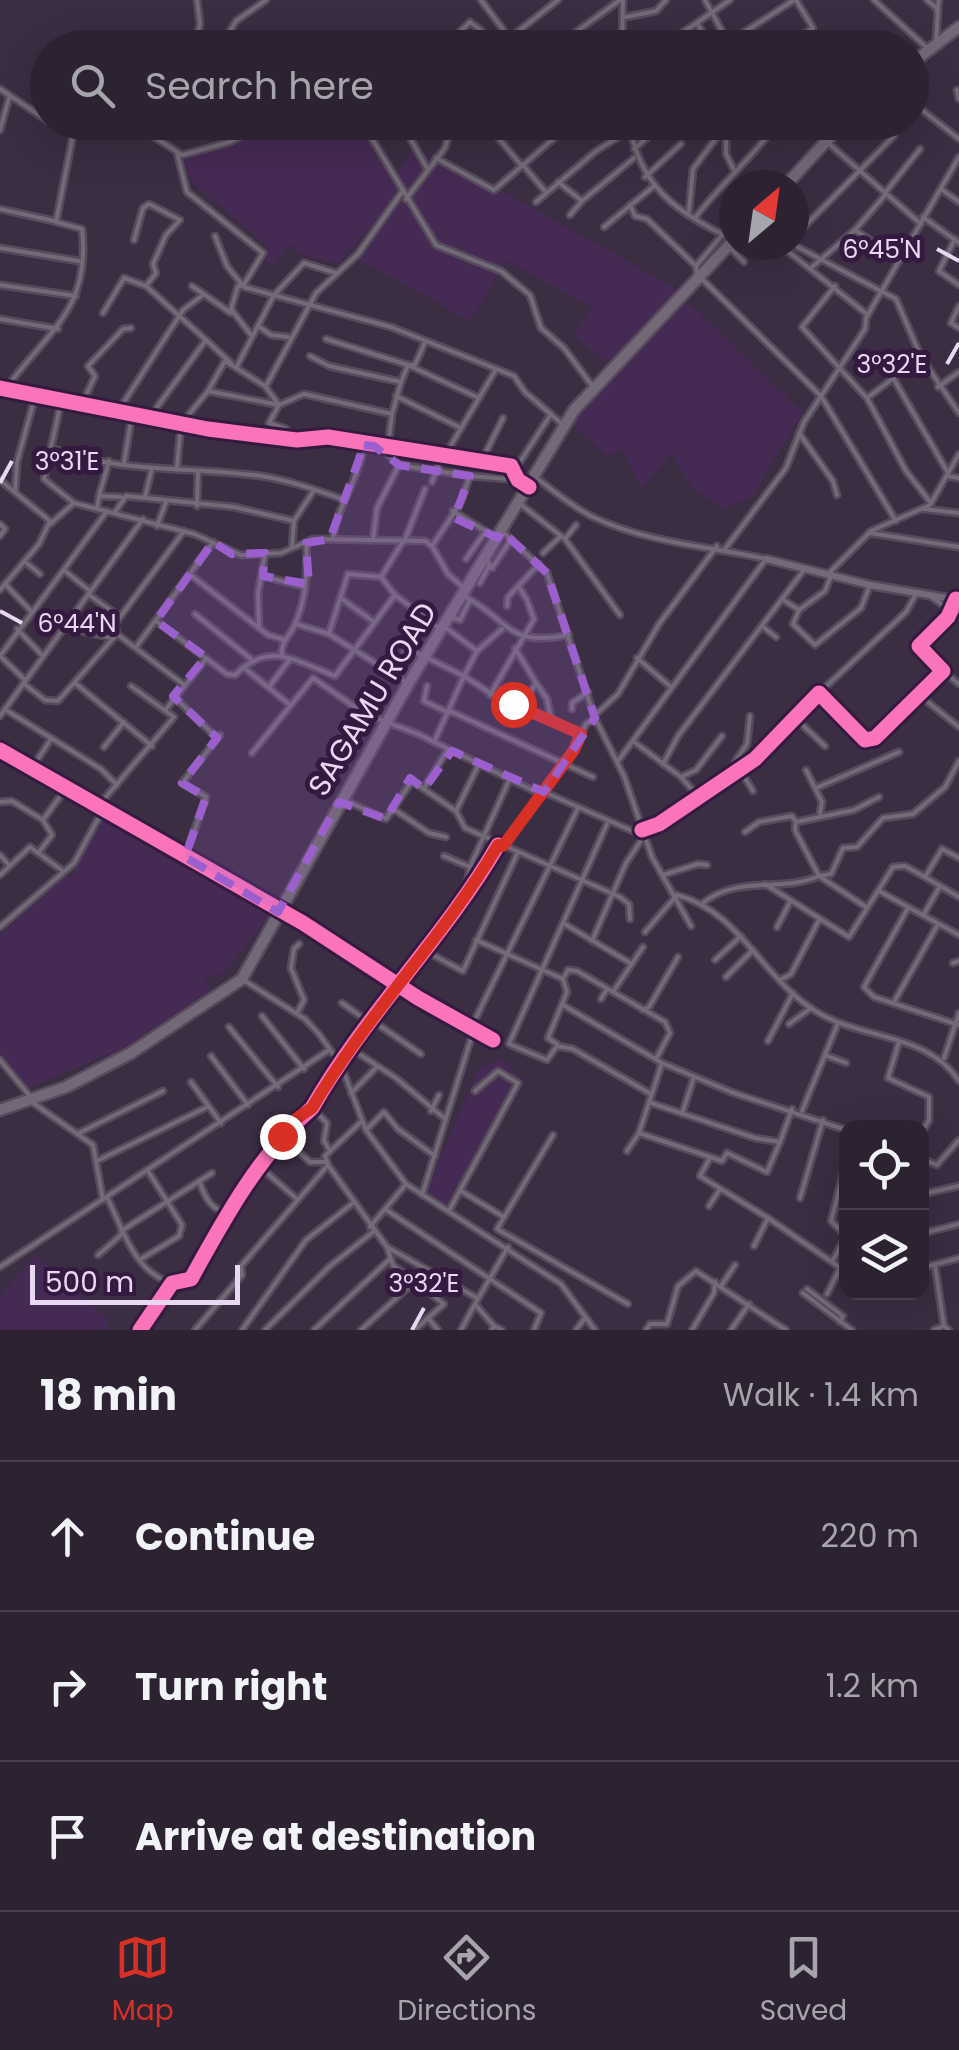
<!DOCTYPE html>
<meta charset="utf-8">
<style>
body{margin:0;font-family:Poppins,sans-serif;background:#382f3e;color:#f1f3f6}
.controls{position:absolute;right:30px;bottom:30px;display:grid;overflow:hidden;border-radius:20px;box-shadow:0 10px 40px #0002}
.controls button{width:90px;height:90px;display:grid;place-items:center;padding:0;border:0;border-bottom:2px solid #483f4d;background:#2c2232;color:#f1f3f6;font:50px sans-serif}
.compass{position:absolute;left:719px;top:170px;width:90px;height:90px;border-radius:50%;background:#2c2232;box-shadow:0 10px 40px #0002;rotate:29deg}
.scale{position:absolute;left:30px;bottom:25px;width:210px;box-sizing:border-box;padding-left:10px;border:5px solid #e8d8f1;border-top:0;font-size:28px;line-height:35px;white-space:nowrap;color:#e8d8f1;-webkit-text-stroke:8px #341a40;paint-order:stroke}
.stop{position:absolute;width:30px;height:30px;margin:-22px;border:8px solid #d93025;border-radius:50%;background:#fff}
.stop.end{background:#d93025;border-color:#fff;box-shadow:0 2px 10px #0008}
.list{margin:0;padding:0;list-style:none}
h2{display:flex;justify-content:space-between;align-items:center;height:130px;margin:0;padding:0 40px;font-size:42px}
h2 small{font-size:32px;font-weight:400;color:#a6a4ac}
.list li{display:grid;grid-template-columns:65px 1fr auto;gap:30px;align-items:center;box-sizing:border-box;height:150px;padding:0 40px;border-top:2px solid #483f4d}
.list b{display:block;font-size:38px;white-space:nowrap}
.list em{font-size:32px;font-style:normal;color:#a6a4ac}
.icon{flex:none;width:55px;height:55px;fill:none;stroke:currentColor;stroke-width:2;stroke-linecap:round;stroke-linejoin:round}
.map{position:relative;flex:none;width:959px;height:1330px;overflow:hidden}
.search{position:absolute;background:#2c2232;box-shadow:0 10px 40px #0002;left:30px;right:30px;top:30px;height:110px;display:flex;align-items:center;gap:25px;box-sizing:border-box;padding:0 35px;border-radius:55px;color:#a6a4ac;font-size:38px}
.sheet{height:580px;background:#2c2232}
nav{display:flex;justify-content:space-around;align-items:center;box-sizing:border-box;height:140px;border-top:2px solid #483f4d;background:#2c2232;font-size:28px;color:#a6a4ac}
nav a{display:grid;justify-items:center;gap:5px}
nav .on{color:#d93025}
.map>svg:first-child{display:block}
</style>
<div class="map">
<svg width="959" height="1330" viewBox="0 0 959 1330">
<rect width="100%" height="100%" fill="#3b2d42"/>
<g fill="#452a53">
<path d="M260,123H361L394,180L412,147L510,195L680,291L608,365L573,334L592,308L507,261L470,321L356,258L371,226L338,264L301,254L290,245L273,266L260,257L267,246L190,180L183,161Z"/>
<path d="M683,297L803,412L752,497L723,510L690,485L672,454L641,488L622,449L607,457L571,423Z"/>
<path d="M103,815L271,915L223,974L204,980L212,994L130,1045L29,1088L0,1055V935L65,876L71,878Z"/>
<path d="M502,1058L524,1083L454,1208L424,1195L479,1068Z"/>
<path d="M35,1254L109,1321L105,1330H0V1295Z"/>
</g>
<g fill="none" stroke-linecap="round" stroke-linejoin="round">
<g stroke="#564a5c" stroke-width="9">
<g id="minor">
<path d="M481,0L517,48"/>
<path d="M705,0L728,42"/>
<path d="M874,0L926,47"/>
<path d="M927,0L938,9L936,41"/>
<path d="M937,11L939,0"/>
<path d="M626,17L656,11L666,0"/>
<path d="M697,23L712,48"/>
<path d="M195,48L200,24L197,0"/>
<path d="M220,48L236,21L266,0"/>
<path d="M443,48L470,22L482,31L485,48"/>
<path d="M497,48L558,0"/>
<path d="M554,48L620,0"/>
<path d="M622,48L623,0"/>
<path d="M660,48L730,0"/>
<path d="M720,48L794,0"/>
<path d="M782,48L813,28L796,0"/>
<path d="M0,89L48,121"/>
<path d="M957,90L959,99"/>
<path d="M912,102L959,139"/>
<path d="M50,122L63,128L83,122"/>
<path d="M131,122L182,155L230,142L267,122"/>
<path d="M362,122L436,245L501,271L530,295L541,328L564,348L593,387"/>
<path d="M401,122L427,168"/>
<path d="M485,122L521,165"/>
<path d="M536,122L551,141"/>
<path d="M629,122C639,187 677,213 734,240"/>
<path d="M804,122L921,224"/>
<path d="M726,128V154L734,170"/>
<path d="M727,128L738,122"/>
<path d="M0,130L9,98"/>
<path d="M634,149L665,122"/>
<path d="M177,153L187,192L263,253L243,286H238L231,309L251,335"/>
<path d="M436,158L494,190L573,122"/>
<path d="M522,164L545,191"/>
<path d="M645,177L681,144"/>
<path d="M558,182L582,201L634,158"/>
<path d="M941,189L959,202"/>
<path d="M885,193L920,149"/>
<path d="M406,199L445,148L453,122"/>
<path d="M536,202L596,151L630,130"/>
<path d="M630,205L635,216L647,219L696,266L697,274L821,396L896,521"/>
<path d="M0,209L54,221"/>
<path d="M689,211L693,169L723,129L721,122"/>
<path d="M570,215L582,201"/>
<path d="M923,217L959,243"/>
<path d="M695,218C721,183 754,157 778,122"/>
<path d="M731,220L734,223"/>
<path d="M604,227L654,186"/>
<path d="M855,230L899,260"/>
<path d="M215,236L227,266L244,287L391,327L514,376L525,392L561,423"/>
<path d="M794,237L894,136"/>
<path d="M955,239L939,271L959,285"/>
<path d="M134,240L143,208L149,204L180,220L166,235L153,264L156,273L146,286L206,340"/>
<path d="M780,245L868,315"/>
<path d="M794,245L896,299L921,357L959,413"/>
<path d="M0,248L79,261"/>
<path d="M730,248L744,262"/>
<path d="M696,266L723,234"/>
<path d="M812,267L855,230L886,194"/>
<path d="M0,285L76,296"/>
<path d="M192,286L231,313"/>
<path d="M835,286L802,327L867,398L920,358"/>
<path d="M959,306L951,323L959,328"/>
<path d="M103,313L124,278L146,286"/>
<path d="M0,319L58,329"/>
<path d="M258,326L271,335L288,337"/>
<path d="M326,339L408,365H415L425,342"/>
<path d="M310,356L329,366L401,382L392,414"/>
<path d="M885,364L947,471"/>
<path d="M237,366L274,295L304,263L336,273"/>
<path d="M401,382L408,365L479,398"/>
<path d="M266,386L316,293L358,254L402,192"/>
<path d="M7,387C48,331 91,309 82,229L56,222L75,125"/>
<path d="M938,387L959,372"/>
<path d="M396,396L461,428"/>
<path d="M867,398L906,471L931,503"/>
<path d="M81,406L95,376L88,366L123,329L131,328"/>
<path d="M123,411L124,402L183,310L203,295"/>
<path d="M149,418L206,340L231,363"/>
<path d="M799,433L833,481L837,495"/>
<path d="M293,439L286,429L269,423L279,405L265,386L225,361L208,391L279,405L304,394L392,414L388,447"/>
<path d="M51,448C122,474 189,466 261,476C288,480 316,490 342,499"/>
<path d="M444,457L495,371"/>
<path d="M483,458L503,418"/>
<path d="M124,463L132,415"/>
<path d="M400,465L470,476"/>
<path d="M177,467L181,424L208,391"/>
<path d="M516,468L551,414"/>
<path d="M946,476L959,478"/>
<path d="M535,477C553,490 572,507 593,517C647,543 708,546 766,559L618,761"/>
<path d="M0,480L50,521L39,544L0,590"/>
<path d="M432,482L441,458"/>
<path d="M15,492L17,462L35,397"/>
<path d="M99,496L109,461"/>
<path d="M145,497L152,468"/>
<path d="M74,503L194,534L241,555L281,553L313,539L425,541L432,546"/>
<path d="M519,503L565,539L620,615"/>
<path d="M197,506L198,471"/>
<path d="M97,509L99,496L121,497"/>
<path d="M924,509L959,513"/>
<path d="M453,511L494,536"/>
<path d="M115,512L126,496L234,507L294,521"/>
<path d="M0,524L5,529L0,536"/>
<path d="M50,524L74,503L44,479L61,402"/>
<path d="M157,526L166,502"/>
<path d="M502,531L547,573L595,718"/>
<path d="M870,533L959,547"/>
<path d="M333,537C338,504 359,479 364,445"/>
<path d="M565,539L576,525"/>
<path d="M373,540L377,508L399,465L381,448"/>
<path d="M404,542L425,489"/>
<path d="M402,543L381,577L395,595L440,629"/>
<path d="M292,547L294,521L314,490"/>
<path d="M725,549L786,468L804,422L865,329L866,318L959,157"/>
<path d="M543,553L561,536"/>
<path d="M486,558L492,568L510,541"/>
<path d="M466,559L485,532"/>
<path d="M24,561L40,574"/>
<path d="M64,570L90,591"/>
<path d="M828,574L871,531L930,505L959,454"/>
<path d="M192,576L268,635L285,640"/>
<path d="M263,576L305,587"/>
<path d="M480,583L489,566"/>
<path d="M5,584L31,611"/>
<path d="M519,587L527,600"/>
<path d="M464,588L448,574L432,546L460,504L470,476L518,480"/>
<path d="M88,594L120,617"/>
<path d="M464,596C511,621 506,647 569,635"/>
<path d="M930,596L959,616"/>
<path d="M342,599L374,622"/>
<path d="M782,599L799,610L793,624L815,645L861,608L870,585"/>
<path d="M507,606L508,597L539,564"/>
<path d="M799,610L825,591L831,576"/>
<path d="M195,614L251,659"/>
<path d="M453,618L460,620L470,600"/>
<path d="M70,620L82,631L109,637"/>
<path d="M156,621L227,674L235,675C269,641 294,660 335,676L395,595"/>
<path d="M296,624L329,634L404,681"/>
<path d="M762,626L776,637"/>
<path d="M445,627L477,651"/>
<path d="M259,628L258,593L265,555"/>
<path d="M17,629L41,654"/>
<path d="M329,633L348,574L381,577"/>
<path d="M117,634L183,684"/>
<path d="M136,647L213,542"/>
<path d="M515,648L536,683L522,706"/>
<path d="M282,656C280,642 289,638 294,626C306,601 308,570 306,543"/>
<path d="M637,658L671,687"/>
<path d="M243,667L289,704"/>
<path d="M943,671L959,684"/>
<path d="M394,675L407,648L464,676L477,651L502,629"/>
<path d="M25,680L0,656L107,511"/>
<path d="M23,683L45,700L58,701L117,634L115,624L120,617L184,531"/>
<path d="M75,683L152,746"/>
<path d="M536,683L547,699L551,719"/>
<path d="M427,686L424,701L449,713"/>
<path d="M269,687L290,659"/>
<path d="M819,693L906,612L916,594"/>
<path d="M918,694L959,727"/>
<path d="M490,695L534,619L528,603"/>
<path d="M174,697L217,738"/>
<path d="M166,709L205,660"/>
<path d="M572,709V703L588,692"/>
<path d="M6,710L101,769L117,785"/>
<path d="M450,711L593,777"/>
<path d="M595,715L618,694L659,624L717,546"/>
<path d="M0,716L143,519"/>
<path d="M795,718L825,746"/>
<path d="M633,741L681,777L697,795"/>
<path d="M434,742L464,676L501,700L581,733"/>
<path d="M104,747L124,722"/>
<path d="M252,753L313,678L365,714L418,734L538,793"/>
<path d="M663,764L678,736L804,570"/>
<path d="M32,768L51,739"/>
<path d="M740,770L753,791"/>
<path d="M806,770L822,802L820,813"/>
<path d="M737,772L735,762L747,744L750,716"/>
<path d="M681,777L696,770L722,736"/>
<path d="M425,787L448,749"/>
<path d="M816,788L899,752"/>
<path d="M544,792L644,836L626,863L592,941"/>
<path d="M879,797L854,810L796,822L795,830L819,876L831,874L843,848L857,847L883,818L913,814L945,787L959,761"/>
<path d="M344,800L386,819L412,781L456,811L465,828L620,897L629,904L630,919"/>
<path d="M0,802L12,801L43,820L66,788"/>
<path d="M99,805L174,717L131,686"/>
<path d="M392,808L429,833L446,837"/>
<path d="M456,811L478,766"/>
<path d="M607,824L509,1044L547,1060L557,1046L573,1049L651,1094"/>
<path d="M642,830L659,824L755,759L819,693L865,740L875,738L943,671L919,646L948,617L956,599"/>
<path d="M745,832L759,822L792,816L796,822"/>
<path d="M503,846L574,749L586,724L595,718L624,776L652,857L691,926"/>
<path d="M39,852L52,835L43,820"/>
<path d="M0,855L8,864"/>
<path d="M444,856L470,867"/>
<path d="M185,857L206,797L182,783L220,735"/>
<path d="M959,858L942,849L925,877L959,897"/>
<path d="M0,875L30,847L63,871"/>
<path d="M663,875L698,864L707,865"/>
<path d="M765,884L849,937L893,867L905,866L925,877"/>
<path d="M466,889L470,867L510,778"/>
<path d="M879,891L959,935"/>
<path d="M677,895C741,912 762,979 817,1012C863,1040 928,1033 959,1081"/>
<path d="M704,902C740,875 779,893 819,876L866,907"/>
<path d="M908,908L864,987L874,997L959,1025"/>
<path d="M924,914L940,886"/>
<path d="M563,923L632,964"/>
<path d="M0,927L74,863L104,808"/>
<path d="M777,927L790,902"/>
<path d="M645,932L677,895"/>
<path d="M476,940L563,979L567,992L548,1038L557,1044"/>
<path d="M425,951L463,971L517,854"/>
<path d="M715,960L741,936"/>
<path d="M953,963L959,961"/>
<path d="M726,977L753,950"/>
<path d="M242,979L305,1019L319,1034L341,1065L366,1130L406,1184L561,1284L595,1330"/>
<path d="M563,979L568,970L577,971L665,1022L670,1033L656,1059"/>
<path d="M780,980L791,974L819,920"/>
<path d="M613,992L643,947"/>
<path d="M601,999L607,989"/>
<path d="M894,1002L938,924"/>
<path d="M342,1003L370,1023"/>
<path d="M563,1005L662,1063L639,1133L627,1151"/>
<path d="M643,1010L649,1007L678,957"/>
<path d="M297,1013L304,1000L291,968L294,949L299,944"/>
<path d="M262,1016L304,1069"/>
<path d="M373,1021L421,1054"/>
<path d="M789,1024L811,1008"/>
<path d="M229,1027L278,1087"/>
<path d="M471,1028L578,808"/>
<path d="M768,1041L793,993"/>
<path d="M899,1042L888,1078L929,1097V1120L922,1132"/>
<path d="M353,1050L396,1078L444,1118"/>
<path d="M825,1055L846,1063"/>
<path d="M211,1056L248,1105"/>
<path d="M944,1058L959,1013"/>
<path d="M0,1060L29,1095"/>
<path d="M662,1063L731,1092L846,1130"/>
<path d="M191,1082L221,1123"/>
<path d="M351,1093L376,1068"/>
<path d="M29,1100L93,1145L103,1200"/>
<path d="M651,1103L755,1138L780,1142L792,1109"/>
<path d="M312,1108L327,1123L324,1141L329,1149"/>
<path d="M431,1111L439,1095"/>
<path d="M802,1111L838,1023"/>
<path d="M682,1114L694,1077"/>
<path d="M366,1130L384,1112L398,1129L435,1156"/>
<path d="M79,1133L163,1091"/>
<path d="M639,1133L722,1161L727,1153L767,1172L780,1142"/>
<path d="M553,1135L497,1229L628,1304"/>
<path d="M282,1137L310,1162H325"/>
<path d="M710,1158L700,1176L768,1218L754,1246"/>
<path d="M922,1159L937,1165L959,1140"/>
<path d="M99,1160L207,1107"/>
<path d="M328,1165L387,1247L393,1265L444,1304L428,1318L438,1330"/>
<path d="M260,1167L297,1199"/>
<path d="M199,1181C205,1197 211,1212 231,1213"/>
<path d="M461,1191L504,1217"/>
<path d="M923,1194L959,1186"/>
<path d="M422,1195L474,1029"/>
<path d="M800,1198L823,1120"/>
<path d="M108,1199C123,1230 135,1273 172,1283"/>
<path d="M709,1206L720,1189"/>
<path d="M385,1209L541,1313L534,1330"/>
<path d="M450,1209L518,1083L498,1071L475,1091"/>
<path d="M768,1218L832,1262"/>
<path d="M922,1225L928,1232L959,1224"/>
<path d="M370,1227L406,1184"/>
<path d="M121,1231L212,1173"/>
<path d="M387,1247L477,1298"/>
<path d="M98,1255L121,1235"/>
<path d="M141,1259L179,1236L182,1225L148,1171"/>
<path d="M935,1266L944,1326L949,1330"/>
<path d="M0,1267L329,1050"/>
<path d="M922,1268L959,1258"/>
<path d="M721,1286L735,1265"/>
<path d="M807,1289L843,1316L840,1322"/>
<path d="M803,1293L852,1330"/>
<path d="M827,1294L840,1268L832,1262L846,1236L831,1221L846,1163"/>
<path d="M494,1326L475,1304L508,1247"/>
<path d="M140,1330L172,1283L191,1279C224,1219 260,1153 312,1108C366,1013 445,937 498,845"/>
<path d="M195,1330L242,1275L241,1266L328,1165L325,1156L362,1121"/>
<path d="M242,1330L306,1240L353,1203"/>
<path d="M265,1330L330,1266L373,1232"/>
<path d="M314,1330L390,1259"/>
<path d="M361,1330L413,1283"/>
<path d="M415,1330L428,1318"/>
<path d="M461,1330L475,1304"/>
<path d="M492,1330L494,1326L502,1330"/>
<path d="M576,1330L585,1318"/>
<path d="M646,1330L650,1324H667L678,1286L696,1271L786,1330"/>
<path d="M692,1330L714,1293L715,1282"/>
<path d="M731,1330L749,1304"/>
<path d="M934,1330L944,1326"/>
</g>
</g>
<g stroke="#564a5c" stroke-width="11">
<g id="tertiary">
<path d="M0,388L208,429L297,440L328,437L442,458L498,461L511,466L528,486"/>
<path d="M766,559L870,585L959,600"/>
<path d="M0,750L303,923L418,998L493,1040"/>
</g>
</g>
<g stroke="#564a5c" stroke-width="15">
<g id="trunk">
<path d="M912,63L959,27"/>
<path d="M786,185L844,122"/>
<path d="M0,1110L66,1087L131,1053L242,979L408,684L574,410L734,240"/>
</g>
</g>
<use href="#minor" stroke="#726a76" stroke-width="4"/>
<use href="#tertiary" stroke="#726a76" stroke-width="6"/>
<use href="#trunk" stroke="#736878" stroke-width="10"/>
<g stroke="#341a40" stroke-width="21">
<g id="cycleway">
<path d="M0,388L208,429L297,440L328,437L511,466L518,480L529,487"/>
<path d="M0,750L303,923L418,998L493,1040"/>
<path d="M642,830L659,824L755,759L819,693L865,740L875,738L943,671L919,646L948,617L956,599"/>
<path d="M140,1330L172,1283L191,1279C224,1219 260,1153 312,1108C366,1013 445,937 498,845"/>
</g>
</g>
<use href="#cycleway" stroke="#fb73b8" stroke-width="15"/>
</g>
<g fill="none" stroke-linecap="round" stroke-linejoin="round">
<path stroke="#d93025" stroke-width="12" d="M282,1136L291,1122L312,1108C367,1014 444,937 498,845L503,846L574,750L581,734L513,704"/>
</g>
<path fill="#9c60ce" fill-opacity="0.2" stroke="#9c60ce" stroke-width="8" stroke-dasharray="20 12" stroke-linejoin="round" d="M364,445L374,446L399,465L470,476L454,518L498,538L502,531L547,573L595,718L544,792L452,751L424,789L410,778L386,819L339,802L278,912L185,857L206,797L182,783L217,738L173,696L206,657L156,621L213,542L232,554L265,553L263,576L309,584L306,543L330,539Z"/>
<path fill="none" stroke="#e8d8f1" stroke-width="4" d="M937,249L959,261M947,364L959,343M0,483L12,461M0,611L22,623M412,1330L424,1308"/>
<g text-anchor="middle" dominant-baseline="central" stroke-width="10" stroke-linejoin="round" paint-order="stroke">
<g font-size="30" fill="#e8d8f1" stroke="#341a40">
<text transform="translate(372 699) rotate(-59)">SAGAMU ROAD</text>
</g>
</g>
<g font-size="25" text-anchor="middle" fill="#e8d8f1" stroke="#341a40" stroke-width="10" stroke-linejoin="round" paint-order="stroke">
<text x="882" y="258">6°45'N</text>
<text x="892" y="373">3°32'E</text>
<text x="67" y="470">3°31'E</text>
<text x="77" y="632">6°44'N</text>
<text x="424" y="1292">3°32'E</text>
</g>
</svg>
<div class="controls">
<button><svg class="icon" aria-label="locate" viewBox="0 0 24 24"><circle cx="12" cy="12" r="6"/><path d="M12 2v4M12 18v4M2 12h4M18 12h4"/></svg></button>
<button><svg class="icon" aria-label="layers" viewBox="0 0 24 24"><path d="M12 4l9 5-9 5-9-5zM3 14l9 5 9-5"/></svg></button>
</div>
<svg class="compass" viewBox="-18 -18 36 36"><path d="M0-13l5 13h-10z" fill="#e53935"/><path d="M0 13l5-13h-10z" fill="#a6a4ac"/></svg>
<div class="scale">500 m</div>
<div class="stop" style="left:513px;top:704px"></div>
<div class="stop end" style="left:282px;top:1136px"></div>
<div class="search"><svg class="icon" aria-label="search" viewBox="0 0 24 24"><circle cx="10" cy="10" r="6"/><path d="M15 15l6 6"/></svg>Search here</div>
</div>
<section class="sheet">
<h2>18 min<small>Walk · 1.4 km</small></h2>
<ul class="list">
<li><svg class="icon" aria-label="ahead" viewBox="0 0 24 24"><path d="M12 20V5M6 11l6-6 6 6"/></svg><div><b>Continue</b></div><em>220 m</em></li>
<li><svg class="icon" aria-label="right" viewBox="0 0 24 24"><path d="M7 20v-9h11M14 6l5 5-5 5"/></svg><div><b>Turn right</b></div><em>1.2 km</em></li>
<li><svg class="icon" aria-label="arrive" viewBox="0 0 24 24"><path d="M6 21V4h12l-3 4 3 4H6"/></svg><div><b>Arrive at destination</b></div></li>
</ul>
</section>
<nav>
<a class="on"><svg class="icon" aria-label="map" viewBox="0 0 24 24"><path d="M3 6l6-2 6 2 6-2v14l-6 2-6-2-6 2zM9 4v14M15 6v14"/></svg>Map</a>
<a><svg class="icon" aria-label="directions" viewBox="0 0 24 24"><path d="M12 3l9 9-9 9-9-9zM9 14v-3h6M13 9l2 2-2 2"/></svg>Directions</a>
<a><svg class="icon" aria-label="saved" viewBox="0 0 24 24"><path d="M7 4h10v16l-5-4-5 4z"/></svg>Saved</a>
</nav>
